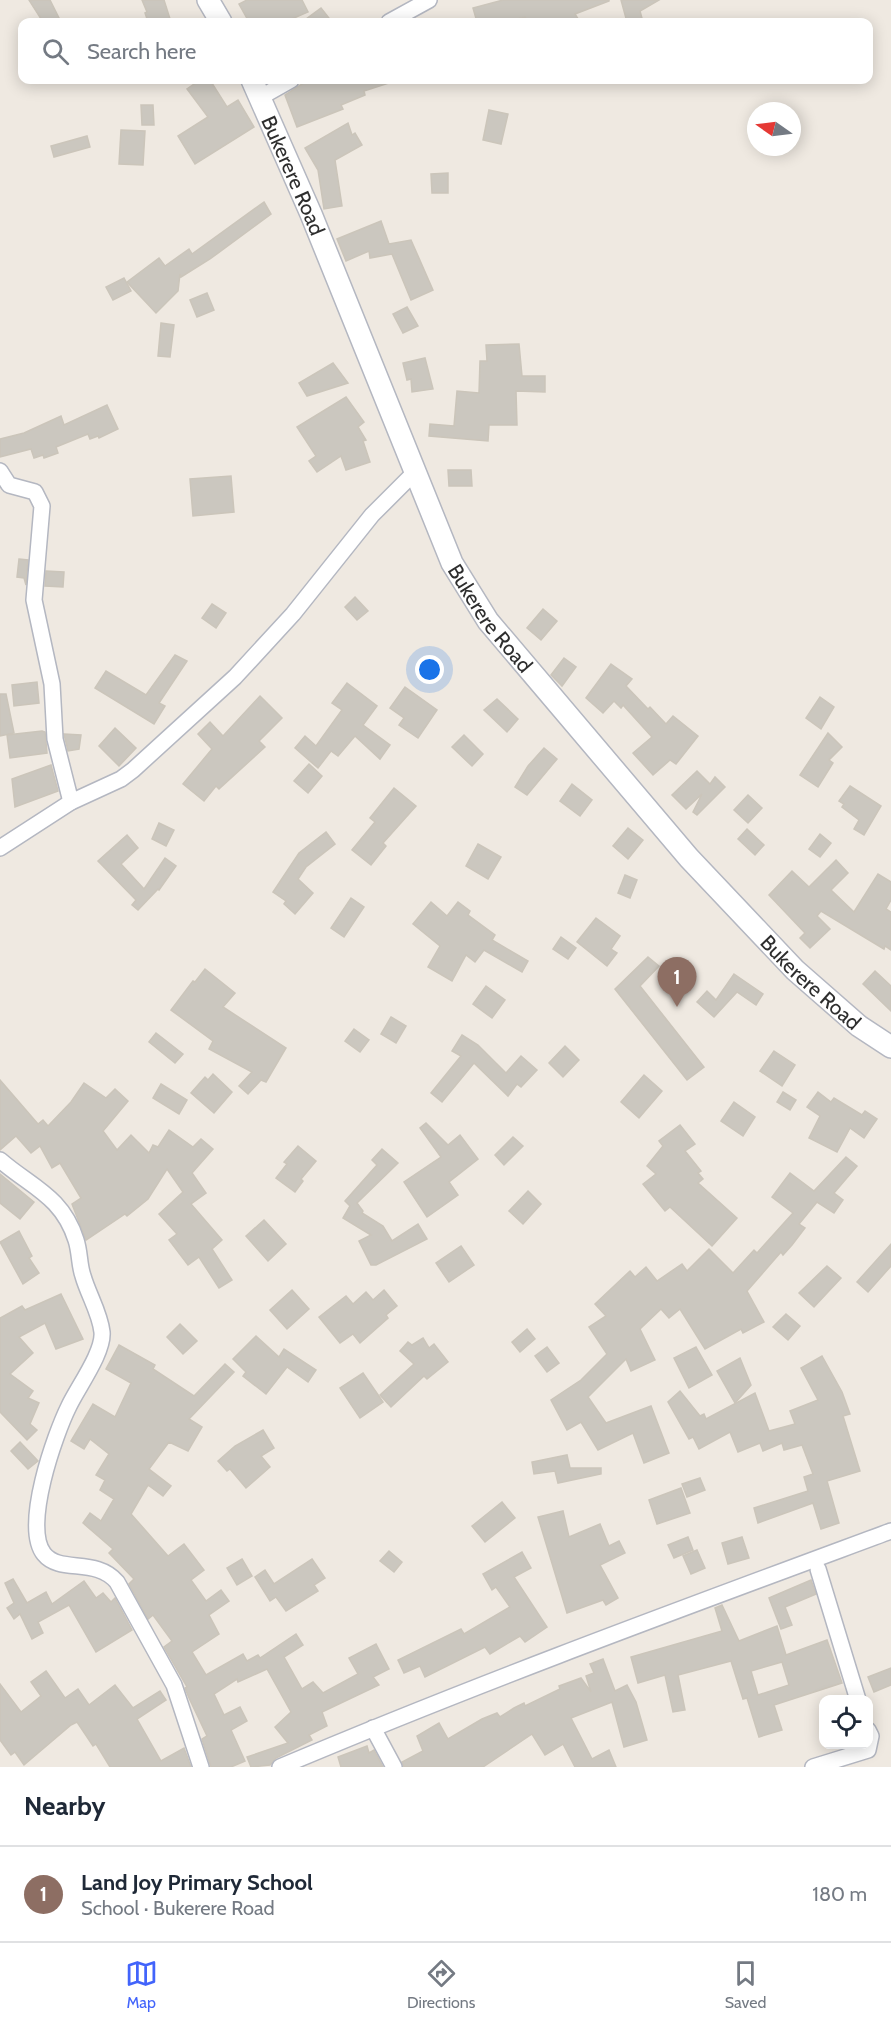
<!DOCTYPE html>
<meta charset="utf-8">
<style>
body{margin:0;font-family:Cabin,sans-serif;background:#f2f2f3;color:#1f2937}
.controls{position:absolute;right:18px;bottom:18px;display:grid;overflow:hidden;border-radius:12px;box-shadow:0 3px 15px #0003}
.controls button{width:54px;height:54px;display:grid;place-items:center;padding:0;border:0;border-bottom:2px solid #e0e1e3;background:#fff;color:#1f2937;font:30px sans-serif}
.compass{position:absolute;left:747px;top:102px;width:54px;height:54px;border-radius:50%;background:#fff;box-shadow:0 3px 15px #0003;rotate:284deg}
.you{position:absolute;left:430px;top:670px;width:21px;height:21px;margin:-15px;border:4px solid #fff;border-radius:50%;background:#1a73e8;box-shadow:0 0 0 9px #1a73e833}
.badge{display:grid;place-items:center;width:39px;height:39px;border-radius:50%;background:#4264fb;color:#fff;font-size:20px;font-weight:700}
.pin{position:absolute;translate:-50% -50px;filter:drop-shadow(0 2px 3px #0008)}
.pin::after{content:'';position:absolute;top:32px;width:21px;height:18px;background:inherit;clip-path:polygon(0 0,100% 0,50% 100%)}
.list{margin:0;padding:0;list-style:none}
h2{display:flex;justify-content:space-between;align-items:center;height:78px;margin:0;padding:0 24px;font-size:26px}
h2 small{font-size:20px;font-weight:400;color:#747a83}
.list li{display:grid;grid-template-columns:39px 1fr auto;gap:18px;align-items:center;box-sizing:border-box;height:96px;padding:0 24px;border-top:2px solid #e0e1e3}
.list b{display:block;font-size:22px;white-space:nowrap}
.list p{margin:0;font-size:20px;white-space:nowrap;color:#747a83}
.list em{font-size:20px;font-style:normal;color:#747a83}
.icon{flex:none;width:33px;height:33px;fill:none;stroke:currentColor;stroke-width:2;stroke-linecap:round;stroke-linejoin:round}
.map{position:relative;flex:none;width:891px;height:1767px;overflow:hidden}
.search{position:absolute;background:#fff;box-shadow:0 3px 15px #0003;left:18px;right:18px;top:18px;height:66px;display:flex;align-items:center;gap:15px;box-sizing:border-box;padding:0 21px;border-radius:12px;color:#747a83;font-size:22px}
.sheet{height:174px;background:#fff}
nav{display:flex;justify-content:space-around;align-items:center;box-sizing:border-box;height:84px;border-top:2px solid #e0e1e3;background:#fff;font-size:16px;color:#747a83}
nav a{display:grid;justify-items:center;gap:3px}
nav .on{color:#4264fb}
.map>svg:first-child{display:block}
</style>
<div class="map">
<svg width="891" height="1767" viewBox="0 0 891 1767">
<rect width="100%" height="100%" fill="#efe9e1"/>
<g fill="#cbc7bf" stroke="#cbc5ba" stroke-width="1.5" fill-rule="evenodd">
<path d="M29,0H50L61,22H43Z"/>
<path d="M142,0H164L171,22H148L145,13L147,12Z"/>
<path d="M247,0H302L308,12L285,22H249L239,4Z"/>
<path d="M503,0H609V1L575,14L580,22H528L525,17L504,22H477L473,8Z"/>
<path d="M621,0H659L640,11L643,22H627Z"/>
<path d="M321,8L332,22H302Z"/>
<path d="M200,80H210L227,107L238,100L254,127L195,164L178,136L208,117L187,89Z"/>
<path d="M308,80H392V82L364,91L365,95L341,105L343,109L297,127L285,95Z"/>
<path d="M141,105H153L154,125H142Z"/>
<path d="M489,110L508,114L501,144L483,140Z"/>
<path d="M348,123L352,135L355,133L362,145L335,160L342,206L324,209L318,170L305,148Z"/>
<path d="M121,130L145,131L143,165L119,164Z"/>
<path d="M87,136L90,147L54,157L51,146Z"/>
<path d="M448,173V193H432L431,174Z"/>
<path d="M264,202L271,214L210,259L181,277L180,274L178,291L156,313L127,282L159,258L165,266L189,249L192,254Z"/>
<path d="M381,221L389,244L411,240L433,290L411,300L392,254L370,258L369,251L346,261L337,239Z"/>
<path d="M124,278L131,291L113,300L106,287Z"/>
<path d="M207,293L214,310L197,317L190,300Z"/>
<path d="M407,307L418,326L403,333L393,314Z"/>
<path d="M161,323L174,325L170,357L158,356Z"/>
<path d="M519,344L522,376H545V392L516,391L517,425H489L488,441L429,436L430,424L454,426L457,391L479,393L480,361H487L486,345Z"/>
<path d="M425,358L433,389L412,392L411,379L407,380L403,363Z"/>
<path d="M333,363L348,383L307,396L299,383Z"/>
<path d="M346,397L364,422L358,427L366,440L363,441L370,462L346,470L341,456L317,472L309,461L316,456L297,427Z"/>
<path d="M107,405L118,429L99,438L98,436L90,439L88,434L56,447L58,453L44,458L43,455L34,458L31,449L0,457V439L24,433L61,416L64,425Z"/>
<path d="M448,470H471L472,486H449Z"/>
<path d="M231,476L234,512L193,516L190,479Z"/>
<path d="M19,559L28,560L26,585L24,578L17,577Z"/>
<path d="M46,571L64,572L63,587L45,586Z"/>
<path d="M355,597L368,611L357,620L345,607Z"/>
<path d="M212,604L226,613L216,628L202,618Z"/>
<path d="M543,609L557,621L541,640L527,628Z"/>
<path d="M175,655L187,661L159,703L165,706L154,724L95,688L106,671L146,695Z"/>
<path d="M564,658L576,667L562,686L551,675Z"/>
<path d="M611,664L632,679L626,686L648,709L650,707L666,724L673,716L698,736L676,764L670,760L653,775L633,753L652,737L623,705L621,708L614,701L603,713L586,698Z"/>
<path d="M37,682L39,703L14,706L12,685Z"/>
<path d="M347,683L377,706L363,725L390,745L380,759L355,736L338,756L331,751L318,768L295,748L305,736L316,746L342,710L332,703Z"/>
<path d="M405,687L437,710L418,738L399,725L404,718L390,708Z"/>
<path d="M0,694H6L14,733L0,736Z"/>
<path d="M260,696L282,718L259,741L265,747L219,789L216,786L204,801L183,784L212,749L198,734L210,722L223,736Z"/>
<path d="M820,697L834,707L821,729L806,718Z"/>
<path d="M497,699L518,719L507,732L484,710Z"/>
<path d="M115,728L136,748L119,766L99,746Z"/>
<path d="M42,731L45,732L47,753L10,758L7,735Z"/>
<path d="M828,733L842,747L829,760L833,763L818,787L800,775Z"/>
<path d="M64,734L81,735L79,749L68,751Z"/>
<path d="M464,735L483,754L472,766L452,747Z"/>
<path d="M544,748L557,759L527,795L515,787L528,766Z"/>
<path d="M309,764L322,776L308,793L294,781Z"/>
<path d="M51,765L58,791L15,807L12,779Z"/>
<path d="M697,771L710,784L715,777L725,787L697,815L693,812L702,794L686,809L672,795Z"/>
<path d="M572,784L592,800L580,816L560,801Z"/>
<path d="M850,786L881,806L864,835L854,829L859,820L842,807L844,804L839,801Z"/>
<path d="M394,788L416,806L383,843L386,846L371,865L352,850L375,822L370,818Z"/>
<path d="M748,795L762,808L748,823L734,810Z"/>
<path d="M159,823L174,830L166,846L152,839Z"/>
<path d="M628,828L643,840L628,859L613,846Z"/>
<path d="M747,829L764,845L755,855L738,839Z"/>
<path d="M326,832L335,844L306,867L298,879L313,893L295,914L284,904L286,901L273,892L299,853Z"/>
<path d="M820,834L831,843L820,857L809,849Z"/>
<path d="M127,835L138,848L121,864L144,889L165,858L176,866L159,890L158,889L138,910L132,905L136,900L98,861Z"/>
<path d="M478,844L501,857L488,879L466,866Z"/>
<path d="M836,860L848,873L831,890L854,912L878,874L891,882V900L886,909L891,912V950L885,946L884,949L821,911L817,916L830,929L810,948L800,938L805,933L769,895L792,871L809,887Z"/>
<path d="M625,875L637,880L630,898L618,893Z"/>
<path d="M351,898L364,907L344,937L331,928Z"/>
<path d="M431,902L447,916L458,902L470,911L468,915L495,935L492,940L528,961L522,972L484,950L475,962L466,955L452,981L428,967L440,946L413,924Z"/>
<path d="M596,918L620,936L611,949L617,953L607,966L577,942Z"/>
<path d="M561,937L576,948L568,959L553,949Z"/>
<path d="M648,957L659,966L640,986L704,1067L687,1080L615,989Z"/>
<path d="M205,969L235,993L223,1007L286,1048L266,1082L261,1080L248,1094L239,1086L252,1072L209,1049L213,1041L171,1010L193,981L195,982Z"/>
<path d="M875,971L891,986V1011L863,984Z"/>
<path d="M734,974L763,994L756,1005L737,992L714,1017L697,1002L707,991L716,1000Z"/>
<path d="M486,986L505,1000L492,1018L473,1004Z"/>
<path d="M391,1017L406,1026L396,1043L381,1034Z"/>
<path d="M354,1029L369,1040L360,1052L345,1041Z"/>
<path d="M156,1033L183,1054L175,1063L149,1042Z"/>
<path d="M462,1035L478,1045L506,1073L521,1056L537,1070L521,1087L517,1084L508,1096L474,1063L442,1102L431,1093L461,1056L452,1051Z"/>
<path d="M565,1046L579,1060L563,1077L549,1063Z"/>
<path d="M774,1051L795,1065L782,1086L760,1071Z"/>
<path d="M213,1074L232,1092L214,1113L191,1093L205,1077L208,1080Z"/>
<path d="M644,1075L662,1091L639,1118L621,1102Z"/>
<path d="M0,1080L38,1124L43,1120L48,1126L71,1102L84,1083L106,1098L115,1089L128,1101L103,1131L117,1150L131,1135L149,1153L153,1145L158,1147L169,1130L193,1147L201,1139L213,1149L192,1173L206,1193L191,1204L222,1240L212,1249L232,1280L219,1288L199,1257L188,1265L169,1240L177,1234L159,1214L183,1192L167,1169L148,1199L127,1216L125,1214L86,1240L72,1204L81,1198L60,1163L52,1168L40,1146L31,1153L16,1136L0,1150Z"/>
<path d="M161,1084L187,1100L179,1114L153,1098Z"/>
<path d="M783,1092L796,1100L790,1110L777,1102Z"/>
<path d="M818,1092L831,1102L834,1098L862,1115L865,1111L877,1119L864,1138L850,1128L837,1152L809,1138L820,1116L807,1107Z"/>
<path d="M734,1102L755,1117L743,1136L721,1121Z"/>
<path d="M426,1123L448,1145L460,1135L478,1159L449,1182L458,1195L427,1217L404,1182L441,1157L420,1128Z"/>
<path d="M680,1125L695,1144L685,1151L701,1171L698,1173L703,1179L698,1183L737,1218L712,1246L670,1207L665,1211L643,1184L656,1174L647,1166L663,1146L659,1141Z"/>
<path d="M513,1137L523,1146L504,1165L495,1155Z"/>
<path d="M298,1146L316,1161L301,1179L303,1181L295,1192L276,1178L287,1164L284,1162Z"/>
<path d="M382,1149L398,1163L357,1203L363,1211L362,1213L383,1226L392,1241L418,1224L427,1239L376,1265H371L359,1241L371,1235L343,1218L350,1206L345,1201L377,1165L372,1160Z"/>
<path d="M846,1157L857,1166L834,1193L843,1200L834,1213L817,1202L799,1224L805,1228L792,1245L783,1255L781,1252L747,1291L764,1322L743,1333L741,1329L705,1349L680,1309L669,1318L661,1309L640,1329L655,1360L631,1371L626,1359L588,1397L606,1423L651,1406L669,1453L644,1463L633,1433L598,1450L581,1422L567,1430L551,1400L581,1380L607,1354L589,1327L606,1316L595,1304L630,1271L635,1277L646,1267L657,1281L682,1264L687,1271L709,1249L733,1273L754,1250L757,1253L793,1213L772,1197L790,1173L814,1191Z"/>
<path d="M0,1174L34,1202L20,1219L0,1203Z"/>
<path d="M528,1191L541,1204L523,1224L509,1211Z"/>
<path d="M264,1220L286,1244L268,1261L246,1236Z"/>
<path d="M19,1231L32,1256L29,1258L39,1273L23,1284L0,1242Z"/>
<path d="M891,1244V1266L868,1292L857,1282Z"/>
<path d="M461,1246L474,1265L449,1282L436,1263Z"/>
<path d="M827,1266L841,1278L814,1307L799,1293Z"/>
<path d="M292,1290L309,1309L287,1329L270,1310Z"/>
<path d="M384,1290L397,1306L386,1315L388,1318L360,1343L353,1334L340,1343L319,1317L346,1296L353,1304L366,1292L373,1300Z"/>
<path d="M61,1294L83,1339L56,1349L45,1323L19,1337L33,1353L10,1374L33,1391L28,1398L39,1403L30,1424L37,1430L27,1440L0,1412V1318L22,1306L25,1310Z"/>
<path d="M786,1314L800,1326L788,1340L773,1327Z"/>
<path d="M180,1324L197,1341L183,1354L167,1337Z"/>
<path d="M527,1329L535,1339L520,1352L512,1342Z"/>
<path d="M256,1336L279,1357L284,1349L316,1370L308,1382L287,1367L266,1394L243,1376L246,1372L233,1359Z"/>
<path d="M423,1338L429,1348L434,1344L448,1362L427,1379L424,1376L391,1407L380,1395L414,1364L400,1351L408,1342L412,1345Z"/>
<path d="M119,1345L155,1365L153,1369L194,1396L225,1364L234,1372L189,1419L202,1427L188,1451L169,1442L149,1469L171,1486L163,1496L148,1485L131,1514L168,1556L184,1544L204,1570L191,1580L206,1601L221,1590L229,1601L209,1615L219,1634L192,1652L206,1675L243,1654L247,1661L258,1655L260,1658L296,1634L303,1645L284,1657L302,1689L313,1682L323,1693L358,1674L349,1658L376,1644L389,1669L373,1677L379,1685L322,1712L327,1726L309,1735L312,1740L276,1758L270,1765L251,1767L247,1757L288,1743L275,1727L291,1712L267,1669L238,1682L237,1679L214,1694L224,1715L240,1707L247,1721L231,1730L245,1761L231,1767H211L202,1739L207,1736L189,1698L185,1688L187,1687L164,1647L172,1641L153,1615L148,1619L129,1584L134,1579L109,1553L113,1549L83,1523L90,1513L101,1521L114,1499L100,1490L105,1480L96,1475L109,1454L90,1439L84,1449L71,1441L93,1404L115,1417L131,1383L106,1369Z"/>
<path d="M547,1347L559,1363L547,1372L535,1356Z"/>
<path d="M696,1347L712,1375L689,1388L674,1358Z"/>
<path d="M822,1356L842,1392L850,1414L843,1416L860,1471L827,1481L839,1523L821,1529L813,1503L758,1523L754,1508L808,1491L804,1477L813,1474L802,1445L784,1450L782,1443L763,1451L760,1443L738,1452L730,1432L699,1449L693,1437L689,1439L668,1402L680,1391L700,1416L704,1414L706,1419L755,1393L769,1431L795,1424L790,1411L818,1400L801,1368Z"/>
<path d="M740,1358L751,1385L735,1403L717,1371Z"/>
<path d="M363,1373L383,1402L360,1418L340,1388Z"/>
<path d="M263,1430L274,1448L261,1456L270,1467L246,1488L230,1469L227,1471L218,1461L235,1446Z"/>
<path d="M20,1442L38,1461L28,1469L11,1451Z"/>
<path d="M567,1455L570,1468H601V1474L558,1483L555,1471L534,1474L532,1462Z"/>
<path d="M700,1478L705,1490L687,1497L682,1484Z"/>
<path d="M681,1488L690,1513L657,1524L649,1500Z"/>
<path d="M502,1502L515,1518L485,1542L472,1526Z"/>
<path d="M563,1511L569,1537L600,1524L609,1546L619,1541L625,1553L600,1565L618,1598L606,1605L603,1600L567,1613L538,1517Z"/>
<path d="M688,1537L693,1550L674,1558L668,1545Z"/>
<path d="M742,1537L749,1558L728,1564L722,1543Z"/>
<path d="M697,1550L705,1568L691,1574L683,1556Z"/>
<path d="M389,1551L402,1562L394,1572L380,1561Z"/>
<path d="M522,1552L531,1568L514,1577L547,1627L525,1642L520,1636L490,1654L485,1647L425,1677L420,1666L404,1673L398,1660L461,1629L464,1634L510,1607L496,1587L492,1590L483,1574Z"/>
<path d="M242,1559L252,1576L237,1585L227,1568Z"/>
<path d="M312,1559L325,1578L314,1585L318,1591L286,1611L276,1597L270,1601L255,1577L265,1570L274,1584Z"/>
<path d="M13,1579L27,1603L46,1592L52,1604L84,1581L96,1598L103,1593L111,1602L115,1598L132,1630L96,1652L69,1605L38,1622L43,1633L32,1639L20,1614L14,1619L7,1608L14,1603L5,1583Z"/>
<path d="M811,1580L816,1594L785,1607L792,1625L781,1629L769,1598Z"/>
<path d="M722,1605L739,1641L777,1626L786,1655L827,1640L842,1683L774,1705L782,1730L759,1737L747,1698L743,1699L731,1661L678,1675L685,1710L673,1712L665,1675L638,1683L631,1657L722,1631L715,1608ZM782,1662L789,1685L758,1695L751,1671Z"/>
<path d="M603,1659L615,1691L627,1685L636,1702L647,1740L624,1747L612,1702L571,1718L592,1759L609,1750L616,1767H575L563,1744L545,1755L532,1734L483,1767H404L402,1762L423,1751L417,1736L439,1723L448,1739L482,1719L497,1713L500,1717L514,1708L524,1703L525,1706L560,1689L559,1686L581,1678L591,1692L586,1676L594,1673L590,1664Z"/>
<path d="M891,1668V1685L874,1692L868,1677Z"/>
<path d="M46,1671L65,1698L78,1689L89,1705L115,1685L133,1708L160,1691L166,1700L137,1719L161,1761L184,1748L191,1767H110L96,1744L93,1746L77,1722L71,1725L24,1765L15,1752L11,1755L0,1740V1684L21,1712L41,1696L31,1682Z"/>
<path d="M367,1746L369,1753L374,1750L383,1767H341L338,1757Z"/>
</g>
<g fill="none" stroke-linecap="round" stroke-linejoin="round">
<g stroke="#b4b7c1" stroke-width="18">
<g id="street">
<path d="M389,22L429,0"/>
<path d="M261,97L291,80"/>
<path d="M0,471L9,485L35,492L42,506L34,600L52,684L55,739L71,802"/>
<path d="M0,848L71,802L121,779L133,770L235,677L293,614L372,515L415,472"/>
<path d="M0,1160C31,1187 62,1196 76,1240C80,1252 79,1265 83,1276C88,1294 100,1313 102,1332C104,1352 78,1387 69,1406C55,1434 22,1527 44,1554C60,1574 96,1557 117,1582L174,1685L201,1767"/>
<path d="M818,1569L858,1700"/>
<path d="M373,1728L394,1767"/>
<path d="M280,1767C481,1682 686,1607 891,1531"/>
<path d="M813,1767L868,1750L871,1736L868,1730"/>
</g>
</g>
<g stroke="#b4b7c1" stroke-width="24">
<g id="secondary">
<path d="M208,0L221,22"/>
<path id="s1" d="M252,80L311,214L452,563L488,621L689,858L795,970L859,1026L891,1047"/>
</g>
</g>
<use href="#street" stroke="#fff" stroke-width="15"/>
<use href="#secondary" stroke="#fff" stroke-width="21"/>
</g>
<g text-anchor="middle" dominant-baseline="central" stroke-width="4.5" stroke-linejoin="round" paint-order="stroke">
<g font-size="21" fill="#2e2e2e" stroke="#fff">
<text stroke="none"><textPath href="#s1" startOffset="104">Bukerere Road</textPath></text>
<text stroke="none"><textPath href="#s1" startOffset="590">Bukerere Road</textPath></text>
<text stroke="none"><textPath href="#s1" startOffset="1076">Bukerere Road</textPath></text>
</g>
</g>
</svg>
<div class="controls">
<button><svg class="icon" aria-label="locate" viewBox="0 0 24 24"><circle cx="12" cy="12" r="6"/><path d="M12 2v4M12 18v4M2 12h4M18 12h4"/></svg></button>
</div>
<svg class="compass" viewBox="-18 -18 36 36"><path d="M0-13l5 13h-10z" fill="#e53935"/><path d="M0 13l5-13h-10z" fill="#747a83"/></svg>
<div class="you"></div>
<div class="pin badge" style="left:677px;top:1007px;background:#8d6e63">1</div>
<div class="search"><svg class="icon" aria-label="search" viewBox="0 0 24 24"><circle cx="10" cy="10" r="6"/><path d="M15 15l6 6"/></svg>Search here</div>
</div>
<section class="sheet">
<h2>Nearby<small></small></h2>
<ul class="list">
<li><span class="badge" style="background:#8d6e63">1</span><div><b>Land Joy Primary School</b><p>School · Bukerere Road</p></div><em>180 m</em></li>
</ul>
</section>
<nav>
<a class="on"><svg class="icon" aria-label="map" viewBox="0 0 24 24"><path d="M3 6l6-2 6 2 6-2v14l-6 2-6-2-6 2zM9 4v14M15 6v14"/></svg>Map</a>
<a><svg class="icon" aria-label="directions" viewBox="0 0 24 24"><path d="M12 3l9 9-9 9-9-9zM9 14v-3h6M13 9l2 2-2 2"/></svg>Directions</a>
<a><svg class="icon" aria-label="saved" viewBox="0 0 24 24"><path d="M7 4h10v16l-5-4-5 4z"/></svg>Saved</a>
</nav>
